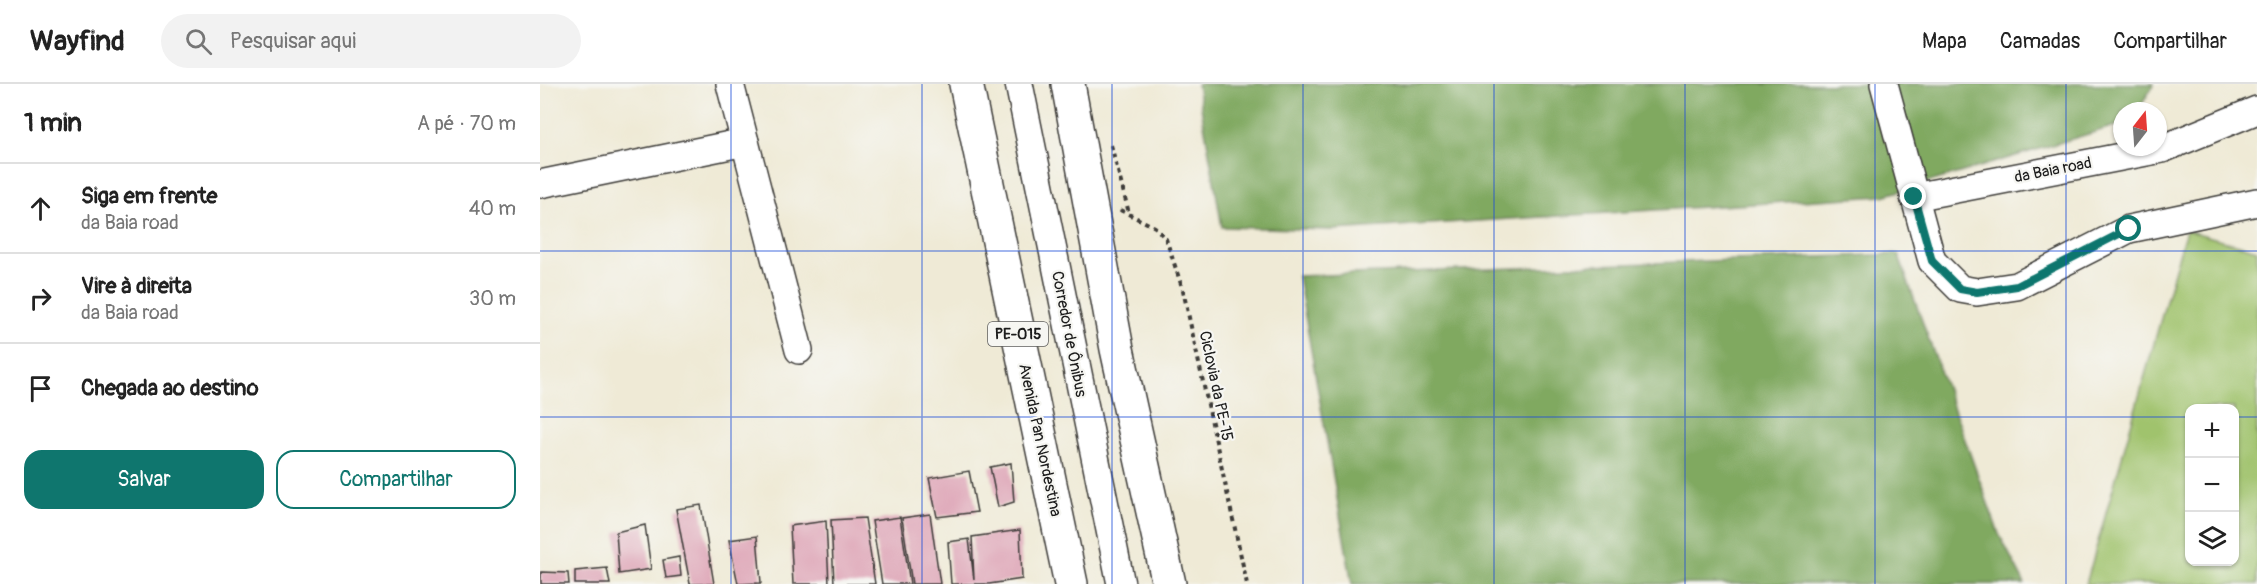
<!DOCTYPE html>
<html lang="pt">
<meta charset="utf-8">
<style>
body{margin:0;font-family:Pangolin,sans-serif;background:#f2f2f2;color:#222}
.controls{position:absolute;right:18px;bottom:18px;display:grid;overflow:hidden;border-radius:12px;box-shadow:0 2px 4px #0004}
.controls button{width:54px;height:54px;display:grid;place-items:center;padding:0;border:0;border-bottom:2px solid #e0e0e0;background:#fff;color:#222;font:30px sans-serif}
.compass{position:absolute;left:1573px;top:18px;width:54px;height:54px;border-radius:50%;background:#fff;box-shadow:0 2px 4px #0004;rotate:17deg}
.stop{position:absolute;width:18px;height:18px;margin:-14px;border:4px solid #0f766e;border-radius:50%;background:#fff}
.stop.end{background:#0f766e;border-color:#fff;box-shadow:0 2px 6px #0008}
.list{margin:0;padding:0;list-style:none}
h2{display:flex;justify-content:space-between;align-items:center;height:78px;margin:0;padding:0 24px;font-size:26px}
h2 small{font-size:20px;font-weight:400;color:#767676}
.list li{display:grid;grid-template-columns:39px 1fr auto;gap:18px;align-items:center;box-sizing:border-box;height:90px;padding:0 24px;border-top:2px solid #e0e0e0}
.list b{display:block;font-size:22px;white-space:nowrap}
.list p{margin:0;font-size:20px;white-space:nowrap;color:#767676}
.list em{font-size:20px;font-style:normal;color:#767676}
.actions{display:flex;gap:12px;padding:18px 24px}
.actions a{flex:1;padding:14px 0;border:2px solid #0f766e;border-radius:18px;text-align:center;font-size:21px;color:#0f766e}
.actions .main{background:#0f766e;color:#fff}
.icon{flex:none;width:33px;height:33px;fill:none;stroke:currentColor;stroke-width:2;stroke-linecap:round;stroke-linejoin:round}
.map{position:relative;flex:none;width:1717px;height:500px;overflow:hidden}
header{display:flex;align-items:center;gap:36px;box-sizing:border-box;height:84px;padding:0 30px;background:#fff;border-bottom:2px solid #e0e0e0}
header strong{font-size:28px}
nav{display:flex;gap:33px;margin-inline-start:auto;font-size:21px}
.search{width:420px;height:54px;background:#f2f2f2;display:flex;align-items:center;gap:15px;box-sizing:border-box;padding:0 21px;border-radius:33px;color:#767676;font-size:22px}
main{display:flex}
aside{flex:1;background:#fff}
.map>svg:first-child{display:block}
</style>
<header>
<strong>Wayfind</strong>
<div class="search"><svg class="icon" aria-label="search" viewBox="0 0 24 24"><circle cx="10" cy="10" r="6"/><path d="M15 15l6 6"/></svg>Pesquisar aqui</div>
<nav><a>Mapa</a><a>Camadas</a><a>Compartilhar</a></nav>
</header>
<main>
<aside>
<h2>1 min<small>A pé · 70 m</small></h2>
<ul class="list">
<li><svg class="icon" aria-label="ahead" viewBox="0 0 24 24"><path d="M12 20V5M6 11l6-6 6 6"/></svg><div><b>Siga em frente</b><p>da Baia road</p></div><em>40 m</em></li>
<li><svg class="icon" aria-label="right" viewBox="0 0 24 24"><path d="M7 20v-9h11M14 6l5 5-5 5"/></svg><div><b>Vire à direita</b><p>da Baia road</p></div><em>30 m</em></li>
<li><svg class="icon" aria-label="arrive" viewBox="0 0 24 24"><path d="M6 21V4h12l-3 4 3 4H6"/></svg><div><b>Chegada ao destino</b></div></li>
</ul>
<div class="actions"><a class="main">Salvar</a><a>Compartilhar</a></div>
</aside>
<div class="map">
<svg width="1717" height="500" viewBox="0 0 1717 500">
<rect width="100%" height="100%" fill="#f6f6f2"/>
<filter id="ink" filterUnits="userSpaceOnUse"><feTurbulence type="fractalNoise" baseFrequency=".0167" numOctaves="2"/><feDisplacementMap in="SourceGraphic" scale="12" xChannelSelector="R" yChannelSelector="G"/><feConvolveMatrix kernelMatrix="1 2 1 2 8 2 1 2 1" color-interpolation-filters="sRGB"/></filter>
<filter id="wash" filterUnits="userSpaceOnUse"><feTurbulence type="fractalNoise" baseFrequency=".008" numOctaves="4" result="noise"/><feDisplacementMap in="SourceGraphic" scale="24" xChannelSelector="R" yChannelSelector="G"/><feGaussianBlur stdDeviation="1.35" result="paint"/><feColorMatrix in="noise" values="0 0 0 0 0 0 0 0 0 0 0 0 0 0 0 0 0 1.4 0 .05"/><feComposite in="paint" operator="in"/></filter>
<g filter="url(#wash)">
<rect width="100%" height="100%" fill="#efead6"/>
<path fill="#a0c36d" stroke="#5e7044" stroke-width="1.5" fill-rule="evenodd" d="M1646,146L1717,166V500H1546ZM1650,324H1694V478H1650Z"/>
<g fill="#80a960" stroke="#4e623e" stroke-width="1.5">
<path d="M657,0H1614L1598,27H1582V40L1343,112L793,146L682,143Z"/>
<path d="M1358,170L1459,450L1485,500H812L758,192Z"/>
</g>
<g id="blocks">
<g fill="#dda1b4">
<path d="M471,379L474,418L458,423L450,383Z"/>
<path d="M429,387L437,428L397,433L389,394Z"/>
<path d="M161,421L174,500H150L136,425Z"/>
<path d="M390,430L400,500H372L362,434Z"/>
<path d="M360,433L370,500H342L332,437Z"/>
<path d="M325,434L335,500H294L291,436Z"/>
<path d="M286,437L289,500H253L250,442Z"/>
<path d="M105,441L111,485L79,490L76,448Z"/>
<path d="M480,446L482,495L449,500H411L408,458L429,455L434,496L432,453Z"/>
<path d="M217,452L221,499L198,500L189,456Z"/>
<path d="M139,473L141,492L126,494L123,476Z"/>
<path d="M67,484L70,500H35V487Z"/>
<path d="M1,488L28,489L29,500H1Z"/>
</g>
</g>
</g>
<g filter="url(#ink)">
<use href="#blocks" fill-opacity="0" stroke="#3c3b38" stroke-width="1.5"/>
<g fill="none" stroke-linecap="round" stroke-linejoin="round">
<g stroke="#3c3b38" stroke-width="30">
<g id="minor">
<path d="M190,0L259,266"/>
<path d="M479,0L581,500"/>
<path d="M1344,0L1392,177L1420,205L1437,208L1477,202L1589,145L1717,118"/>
<path d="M0,100L205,58"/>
<path d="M1374,113L1622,65L1717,26"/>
</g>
</g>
<g stroke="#3c3b38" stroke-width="36">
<g id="highway">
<path d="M426,0L531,500"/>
<path d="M528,0L577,265L629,500"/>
</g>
</g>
<g stroke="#3c3b38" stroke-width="4" stroke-dasharray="4.5 4.5" stroke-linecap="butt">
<path d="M571,61L589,129"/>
<path d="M580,126L615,143L626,155L643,206L707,500"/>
</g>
<use href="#minor" stroke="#fff" stroke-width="27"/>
<use href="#highway" stroke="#fff" stroke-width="33"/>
</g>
</g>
<g fill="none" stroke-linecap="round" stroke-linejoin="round" filter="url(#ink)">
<path stroke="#0f766e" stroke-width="8" d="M1374,113L1392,177L1420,205L1437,208L1477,202L1589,145"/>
</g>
<path fill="none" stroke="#1d4ed8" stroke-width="1.5" stroke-opacity="0.55" d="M191,0V500M382,0V500M572,0V500M763,0V500M954,0V500M1145,0V500M1335,0V500M1526,0V500M0,167H1717M0,333H1650M1694,333H1717"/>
<g text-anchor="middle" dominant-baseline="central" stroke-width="4.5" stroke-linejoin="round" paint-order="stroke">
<rect fill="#f6f6f2" stroke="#5d5d5c" stroke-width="1.5" x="448" y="238" width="60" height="24" rx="4.5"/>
<g font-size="15" font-weight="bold" fill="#1c1c1c">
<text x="478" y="250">PE-015</text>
</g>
<g font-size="16" fill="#1c1c1c" stroke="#f6f6f2">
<text transform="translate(1513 86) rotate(-11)">da Baia road</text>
<text transform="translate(529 250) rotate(79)">Corredor de Ônibus</text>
<text transform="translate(676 302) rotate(78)">Ciclovia da PE-15</text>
<text transform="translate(500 356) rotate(78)">Avenida Pan Nordestina</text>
</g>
</g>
</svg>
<div class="controls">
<button>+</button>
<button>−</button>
<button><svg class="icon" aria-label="layers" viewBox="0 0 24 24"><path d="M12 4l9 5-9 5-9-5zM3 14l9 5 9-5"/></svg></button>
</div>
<svg class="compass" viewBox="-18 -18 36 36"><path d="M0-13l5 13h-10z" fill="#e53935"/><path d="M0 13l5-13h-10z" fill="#767676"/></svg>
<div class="stop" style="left:1589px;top:145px"></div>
<div class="stop end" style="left:1374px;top:113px"></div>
</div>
</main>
